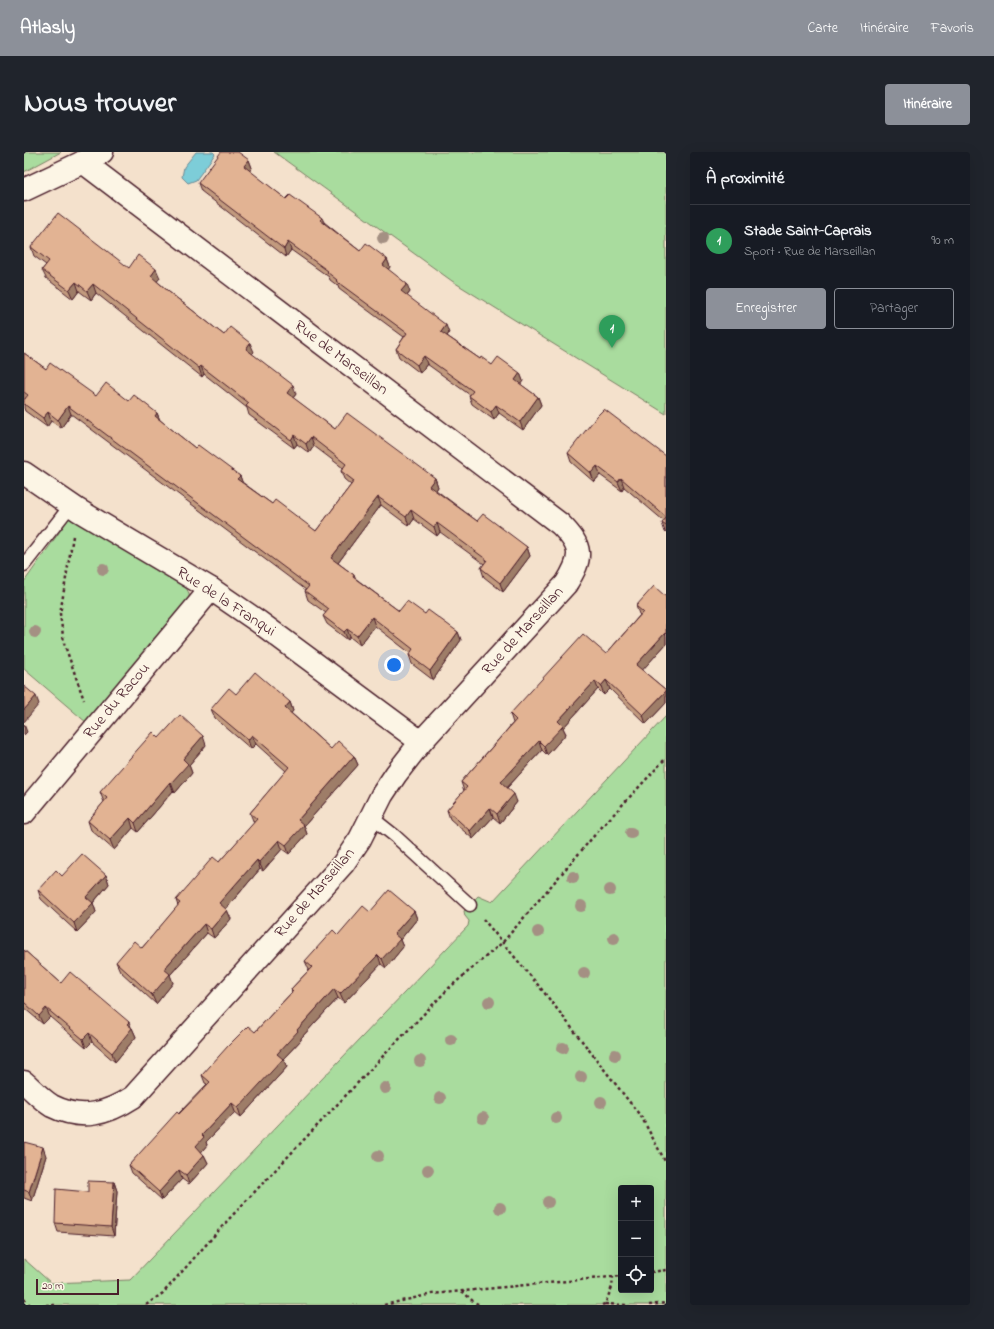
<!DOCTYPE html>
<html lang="fr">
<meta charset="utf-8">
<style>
body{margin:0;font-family:"Indie Flower",sans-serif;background:#20242c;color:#f1f3f6}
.controls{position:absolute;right:12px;bottom:12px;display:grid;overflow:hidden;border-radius:4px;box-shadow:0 4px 16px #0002}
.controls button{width:36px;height:36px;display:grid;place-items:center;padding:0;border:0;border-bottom:1px solid #363941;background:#171b24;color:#f1f3f6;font:20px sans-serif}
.scale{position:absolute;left:12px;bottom:10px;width:83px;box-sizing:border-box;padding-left:4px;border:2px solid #4a1f2b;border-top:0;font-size:11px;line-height:14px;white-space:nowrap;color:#4a1f2b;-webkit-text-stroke:3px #fcf5e5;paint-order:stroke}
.you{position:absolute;left:370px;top:513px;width:14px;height:14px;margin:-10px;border:3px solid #fff;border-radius:50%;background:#1a73e8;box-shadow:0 0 0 6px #1a73e833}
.badge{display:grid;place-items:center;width:26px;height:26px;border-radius:50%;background:#8c9099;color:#fff;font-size:13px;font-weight:700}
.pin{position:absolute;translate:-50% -33px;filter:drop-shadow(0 1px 2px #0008)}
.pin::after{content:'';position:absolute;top:21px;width:14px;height:12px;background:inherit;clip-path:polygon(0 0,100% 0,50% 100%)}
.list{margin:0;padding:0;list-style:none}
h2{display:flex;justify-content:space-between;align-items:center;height:52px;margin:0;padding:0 16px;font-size:17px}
h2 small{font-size:13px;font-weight:400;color:#9ea1a6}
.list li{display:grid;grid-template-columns:26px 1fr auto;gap:12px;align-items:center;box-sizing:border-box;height:72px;padding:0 16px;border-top:1px solid #363941}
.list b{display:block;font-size:15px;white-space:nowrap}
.list p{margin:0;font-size:13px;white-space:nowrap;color:#9ea1a6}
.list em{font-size:13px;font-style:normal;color:#9ea1a6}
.actions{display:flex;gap:8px;padding:12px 16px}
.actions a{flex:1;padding:9px 0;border:1px solid #8c9099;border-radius:4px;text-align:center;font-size:14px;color:#8c9099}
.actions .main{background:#8c9099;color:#fff}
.icon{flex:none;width:22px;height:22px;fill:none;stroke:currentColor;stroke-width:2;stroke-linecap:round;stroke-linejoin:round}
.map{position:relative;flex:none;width:642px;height:1153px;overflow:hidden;border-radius:4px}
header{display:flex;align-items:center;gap:24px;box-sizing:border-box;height:56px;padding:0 20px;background:#8c9099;color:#fff}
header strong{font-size:19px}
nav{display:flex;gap:22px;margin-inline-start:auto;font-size:14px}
.intro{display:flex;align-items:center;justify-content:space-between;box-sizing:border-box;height:96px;padding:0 24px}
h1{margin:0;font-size:28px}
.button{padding:10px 18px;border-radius:4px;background:#8c9099;color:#fff;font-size:14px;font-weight:700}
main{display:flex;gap:24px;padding:0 24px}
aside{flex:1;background:#171b24;border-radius:4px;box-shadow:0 4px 16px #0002}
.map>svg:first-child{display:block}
</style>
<header>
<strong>Atlasly</strong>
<nav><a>Carte</a><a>Itinéraire</a><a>Favoris</a></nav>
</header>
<div class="intro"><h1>Nous trouver</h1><a class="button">Itinéraire</a></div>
<main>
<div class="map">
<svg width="642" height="1153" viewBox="0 0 642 1153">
<rect width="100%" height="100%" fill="#f4e1cc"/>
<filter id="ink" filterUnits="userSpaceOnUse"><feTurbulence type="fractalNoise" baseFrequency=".025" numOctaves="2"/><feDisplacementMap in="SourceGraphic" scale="8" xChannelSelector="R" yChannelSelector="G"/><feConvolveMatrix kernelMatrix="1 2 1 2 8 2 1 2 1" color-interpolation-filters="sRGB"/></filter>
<g filter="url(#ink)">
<g fill="#a9dc9e" stroke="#7a7e64" fill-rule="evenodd">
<path d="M0,0H37L0,20Z"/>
<path d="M250,0H642V262L428,129Z"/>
<path d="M46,365L160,434C165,439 166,443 165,450L63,571L0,517V430Z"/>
<path d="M642,564V1153H0V1107L27,1131L106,1128L444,774L445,769L441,764L440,759L454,744L468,750ZM597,1036H627V1138H597Z"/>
</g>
<path fill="#7dcdd8" stroke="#698793" d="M172,0H189L191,2L172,28L164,31L158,25L160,15Z"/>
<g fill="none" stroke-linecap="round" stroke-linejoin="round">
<g stroke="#4a1f2b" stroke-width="15">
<g id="lane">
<path d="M0,413L47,353"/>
<path d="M347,665L371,684L446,753"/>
</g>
</g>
<g stroke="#4a1f2b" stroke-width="25">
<g id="street">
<path d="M0,38L59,10L78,0"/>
<path d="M0,321L54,358L187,437L235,470L397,590"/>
<path d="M0,661L187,437"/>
<path d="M0,930C9,938 18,948 28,954C58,969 83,962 109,945L319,712L336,687L358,643L372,622L397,590L542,432C559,405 559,395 536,372L59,10"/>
</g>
</g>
<g stroke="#4a1f2b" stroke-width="2.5" stroke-dasharray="3 3" stroke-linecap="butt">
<path d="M49,384L36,462L40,491L60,548"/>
<path d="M459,767L519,839L618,966L642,1011"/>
<path d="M627,1120L642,1118"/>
<path d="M438,1139L450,1150L456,1153"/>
<path d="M0,1147L6,1153"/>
<path d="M581,1152L602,1153"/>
<path d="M22,1153H31"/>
<path d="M122,1153L139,1141L204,1068L361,902L425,836L479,790L575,678L642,606"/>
<path d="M360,1153L408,1142L597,1124"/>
<path d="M578,1153L581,1152L588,1135L589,1125"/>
<path d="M625,1153L642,1151"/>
</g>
<use href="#lane" stroke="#fcf5e5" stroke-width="12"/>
<use href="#street" stroke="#fcf5e5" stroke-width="22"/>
</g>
<g fill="#a49083">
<circle cx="359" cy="86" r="6"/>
<circle cx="79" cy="417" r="6"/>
<circle cx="11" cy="480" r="6"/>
<circle cx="607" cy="681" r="6"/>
<circle cx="549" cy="725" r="6"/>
<circle cx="586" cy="738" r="6"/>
<circle cx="557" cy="754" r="6"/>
<circle cx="514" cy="780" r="6"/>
<circle cx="590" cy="786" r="6"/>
<circle cx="560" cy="821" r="6"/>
<circle cx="465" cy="850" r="6"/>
<circle cx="427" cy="888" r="6"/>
<circle cx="539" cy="896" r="6"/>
<circle cx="591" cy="903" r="6"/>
<circle cx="396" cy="909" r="6"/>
<circle cx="557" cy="925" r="6"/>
<circle cx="361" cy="936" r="6"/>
<circle cx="416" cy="946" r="6"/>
<circle cx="577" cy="950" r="6"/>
<circle cx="459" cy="966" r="6"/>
<circle cx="532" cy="966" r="6"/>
<circle cx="354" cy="1004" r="6"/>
<circle cx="404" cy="1018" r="6"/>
<circle cx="524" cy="1050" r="6"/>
<circle cx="476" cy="1056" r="6"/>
</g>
<g fill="#c29a7e" stroke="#4a1f2b">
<path d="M225,8L228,16L225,19L262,47L298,66L300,70L336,99L363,107L366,115L364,117L386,140L383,144L425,181L423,184L456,207L468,213L496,221L499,229L496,232L514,245L517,253L499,278L475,261L470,268L448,252L445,244L446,243L403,212L396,221L375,205L372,197L380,185L315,137L314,134L306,128L305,125L267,98L262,105L177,39L174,31Z"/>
<path d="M7,95L105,116L136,126L133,129L145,140L200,183L230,200L228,202L272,242L269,246L311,277L411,326L414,335L412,338L453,369L503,395L506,404L479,440L460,425L457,416L460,412L416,380L413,384L390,367L385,374L357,353L314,411L330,423L331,426L375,459L401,462L434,480L437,488L409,528L388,512L385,503L386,501L351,474L336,493L326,485L324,488L303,472L299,464L302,461L284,448L281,439L282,438L47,262L37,276L27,269L23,275L1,259L0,256V248L1,247L0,246V201L22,217L72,244L105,249L133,261L136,268L171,296L216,324L218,330L248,352L292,379L327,333L320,327L317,319L319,316L290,294L285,301L273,292L270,296L225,263L223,256L180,222L178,225L72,141L67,148L55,139L49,147L22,126L18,118L22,113L10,104Z"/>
<path d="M544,301L642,304V381L641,380L638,371L640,369L600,335L598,339L576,323L570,330L547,310Z"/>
<path d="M642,445V492L618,518L642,538V551L622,572L586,537L580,543L574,537L539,576L542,582L523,603L518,598L483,636L493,650L476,671L469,665L449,687L426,667L423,658L440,639L437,630L489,571L486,562L582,502L616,463L615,462L612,454Z"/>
<path d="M212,542L266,550L269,559L267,561L307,597L330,604L334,613L280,674L283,682L265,702L258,697L239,719L236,717L202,757L203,758L207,767L190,786L183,781L146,823L149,831L132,852L96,819L92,810L118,796L154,754L152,748L195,710L230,671L226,661L262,619L232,592L227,597L191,566L187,557Z"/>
<path d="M135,586L182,593L165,613L168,621L151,641L149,639L114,680L109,676L90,698L67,678L64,669L80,650L76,640Z"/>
<path d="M82,723L85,732L69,751L72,760L53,780L17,747L14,738L38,724Z"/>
<path d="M390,759L393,767L376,788L379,795L362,816L357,812L320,851L314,846L277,886V888L259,907L263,915L217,965L211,960L182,990L183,993L177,1000L180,1003L184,1011L165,1032L158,1027L138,1048L108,1021L105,1013L183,932L181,931L178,923L231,880L268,840L267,837L285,818L281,809L314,783L346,760Z"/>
<path d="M0,798L37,831L108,876L112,885L91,910L68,890L62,896L26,865L19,872L0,856Z"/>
<path d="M0,990L22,1004L8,1049L0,1046Z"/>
<path d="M90,1030L93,1039L90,1084L34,1080L31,1071L64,1040Z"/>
</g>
<g fill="#9e7d67" stroke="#4a1f2b">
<path d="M225,8L228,16L223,22L220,14Z"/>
<path d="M264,90L267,98L262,105L260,97Z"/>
<path d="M363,107L366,115L362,121L359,113Z"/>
<path d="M132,117L136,126L130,133L127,124Z"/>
<path d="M52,130L55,139L49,147L45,138Z"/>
<path d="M69,132L72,141L67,148L63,139Z"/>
<path d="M383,132L386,140L380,147L377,139Z"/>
<path d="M422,173L425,181L420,188L417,180Z"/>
<path d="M226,191L230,200L225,205L222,197Z"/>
<path d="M400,204L403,212L396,221L393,213Z"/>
<path d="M177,214L180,222L178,225L175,216Z"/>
<path d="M496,221L499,229L494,236L491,228Z"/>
<path d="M269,233L272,242L266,250L263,241Z"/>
<path d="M514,245L517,253L499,278L496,270Z"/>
<path d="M472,253L475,261L470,268L467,260Z"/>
<path d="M44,254L47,262L37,276L34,268Z"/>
<path d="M24,260L27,269L23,275L19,266Z"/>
<path d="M133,261L136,269L131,264Z"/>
<path d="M270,283L273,292L270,296L267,288Z"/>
<path d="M287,285L290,294L285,301L282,292Z"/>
<path d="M573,314L576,323L570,330L567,321Z"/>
<path d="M216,324L219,332L213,327Z"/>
<path d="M411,326L414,335L409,342L405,334Z"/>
<path d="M597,326L600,335L598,339L594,330Z"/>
<path d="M354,345L357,353L311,415L307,406Z"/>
<path d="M387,358L390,367L385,374L382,365Z"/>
<path d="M413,371L416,380L413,384L410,375Z"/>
<path d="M503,395L506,404L479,440L476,431Z"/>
<path d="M348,465L351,474L336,493L333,484Z"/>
<path d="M323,477L326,485L324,488L320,480Z"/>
<path d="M434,480L437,488L409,528L406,519Z"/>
<path d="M641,481L642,484V492L615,522L612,513Z"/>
<path d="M582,528L586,537L580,543L577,534Z"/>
<path d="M571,529L574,537L539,576L542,582L523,603L520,594L534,569Z"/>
<path d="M642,539V551L622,572L619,563Z"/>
<path d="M12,544L15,552L0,570V558Z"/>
<path d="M266,550L269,559L264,565L261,556Z"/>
<path d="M0,572L3,580L0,583Z"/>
<path d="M228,583L232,592L227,597L224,588Z"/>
<path d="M179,584L182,593L165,613L168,621L151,641L147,631L159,607Z"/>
<path d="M515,589L518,598L480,639L477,630Z"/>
<path d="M330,604L334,613L280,674L283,682L265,702L262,693L274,668Z"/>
<path d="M146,630L149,639L114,680L111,671Z"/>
<path d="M490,642L493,650L476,671L473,662Z"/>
<path d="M466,656L469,665L449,687L446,679Z"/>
<path d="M106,666L109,676L90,698L86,688Z"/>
<path d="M255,688L258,697L239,719L235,710Z"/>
<path d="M233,708L236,717L199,760L195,751Z"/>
<path d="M82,723L85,732L66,754L62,745Z"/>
<path d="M69,751L72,760L53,780L50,771Z"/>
<path d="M203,758L207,767L190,786L187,777Z"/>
<path d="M390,759L393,767L376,788L379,795L362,816L358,807L370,782Z"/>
<path d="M180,772L183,781L146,823L149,831L132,852L128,843L140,817Z"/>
<path d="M354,803L357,812L320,851L316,842Z"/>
<path d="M310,837L314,846L277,886V888L259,907L263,915L217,965L214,956L253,902L273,878Z"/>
<path d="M22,856L26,865L19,872L15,864Z"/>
<path d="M105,870L108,877V876L112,885L91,910L88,901L103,872Z"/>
<path d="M65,881L68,890L62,896L59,887Z"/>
<path d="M208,951L211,960L182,990L183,993L175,1003L172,994L178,983Z"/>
<path d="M19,995L22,1004L8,1049L5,1040Z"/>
<path d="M180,1003L184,1011L165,1032L162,1023Z"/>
<path d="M155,1018L158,1027L138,1048L135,1040Z"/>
<path d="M90,1030L93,1039L90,1084L87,1075Z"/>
</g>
<g fill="#e2b393" stroke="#4a1f2b">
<path d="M197,0H214L225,8L220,14L262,47L266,43L298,66L296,68L336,99L342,91L363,107L359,113L383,132L377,139L422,173L417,180L456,207L457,205L468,213L474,205L496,221L491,228L514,245L496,270L472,253L467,260L445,244L449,239L400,204L393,213L372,197L383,181L312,129L313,128L303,120L304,119L264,90L260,97L174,31Z"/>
<path d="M34,61L105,116L114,103L132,117L127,124L145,140L200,183L206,175L226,191L222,197L269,233L263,241L311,277L323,261L411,326L405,334L453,369L459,362L503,395L476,431L457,416L463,408L413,371L410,375L387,358L382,365L354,345L307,406L330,423L329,425L375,459L383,449L401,462L404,458L434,480L406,519L385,503L389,497L348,465L333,484L323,477L320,480L299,464L305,457L281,439L285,434L44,254L34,268L24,260L19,266L0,252V248L4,243L0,240V201L22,217L26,211L72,244L82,231L105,249L110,243L133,261L131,264L171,296L174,293L216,324L213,327L248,352L251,348L292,379L330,329L317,319L322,312L287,285L282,292L270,283L267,288L222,254L225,251L177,214L175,216L69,132L63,139L52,130L45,138L18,118L25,109L7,95Z"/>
<path d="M580,257L642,304V365L597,326L594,330L573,314L567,321L544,301L573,264Z"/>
<path d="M642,366V374L638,371Z"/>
<path d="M630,434L642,445V482L641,481L612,513L642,538V539L619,563L582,528L577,534L571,529L534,569L539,574L520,594L515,589L477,630L490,642L473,662L466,656L446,679L423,658L443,635L437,630L492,568L486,562L559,482L582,502L619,460L612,454Z"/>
<path d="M231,520L266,550L261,556L307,597L314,589L330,604L274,668L280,673L262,693L255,688L235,710L233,708L195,751L203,758L187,777L180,772L140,817L146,822L128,843L92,810L110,789L118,796L156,751L152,748L189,705L195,710L233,667L226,661L265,615L228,583L224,588L187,557L205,536L212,542Z"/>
<path d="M0,534L12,544L0,558Z"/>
<path d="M156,563L179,584L159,607L164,612L147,631L146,630L111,671L106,666L86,688L64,669L83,646L76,640L129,580L135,586Z"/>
<path d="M58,702L82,723L62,745L69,751L50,771L14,738L32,718L38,724Z"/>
<path d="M365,738L390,759L370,782L376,787L358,807L354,803L316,842L310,837L273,878L274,879L253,902L259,907L214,956L208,951L178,983L180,985L172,994L180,1003L162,1023L155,1018L135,1040L105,1013L153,960L155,962L186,930L178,923L204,894L224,874L231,880L269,839L267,837L288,815L281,809L309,778L314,783L339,754L346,760Z"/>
<path d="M0,798L37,831L46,820L105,870L103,872L108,876L88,901L65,881L59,887L22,856L15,864L0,850Z"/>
<path d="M0,990L19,995L5,1040L0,1038Z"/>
<path d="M64,1029L90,1030L87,1075L31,1071L32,1037L64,1040Z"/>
</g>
</g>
<g text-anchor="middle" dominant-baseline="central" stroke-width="3" stroke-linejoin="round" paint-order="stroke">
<g font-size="16" fill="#4a1f2b" stroke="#fcf5e5">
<text transform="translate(317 206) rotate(37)">Rue de Marseillan</text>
<text transform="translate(202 450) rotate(33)">Rue de la Franqui</text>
<text transform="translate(499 479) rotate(-48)">Rue de Marseillan</text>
<text transform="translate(93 549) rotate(-50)">Rue du Racou</text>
<text transform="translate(291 741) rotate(-49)">Rue de Marseillan</text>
</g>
</g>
</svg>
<div class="controls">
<button>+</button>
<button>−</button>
<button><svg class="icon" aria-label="locate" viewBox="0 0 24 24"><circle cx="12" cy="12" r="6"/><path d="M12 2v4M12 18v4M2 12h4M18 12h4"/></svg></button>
</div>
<div class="scale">20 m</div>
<div class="you"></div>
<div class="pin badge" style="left:588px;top:196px;background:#2e9e5b">1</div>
</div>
<aside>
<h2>À proximité<small></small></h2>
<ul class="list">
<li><span class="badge" style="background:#2e9e5b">1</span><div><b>Stade Saint-Caprais</b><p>Sport · Rue de Marseillan</p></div><em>90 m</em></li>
</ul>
<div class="actions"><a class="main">Enregistrer</a><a>Partager</a></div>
</aside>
</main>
